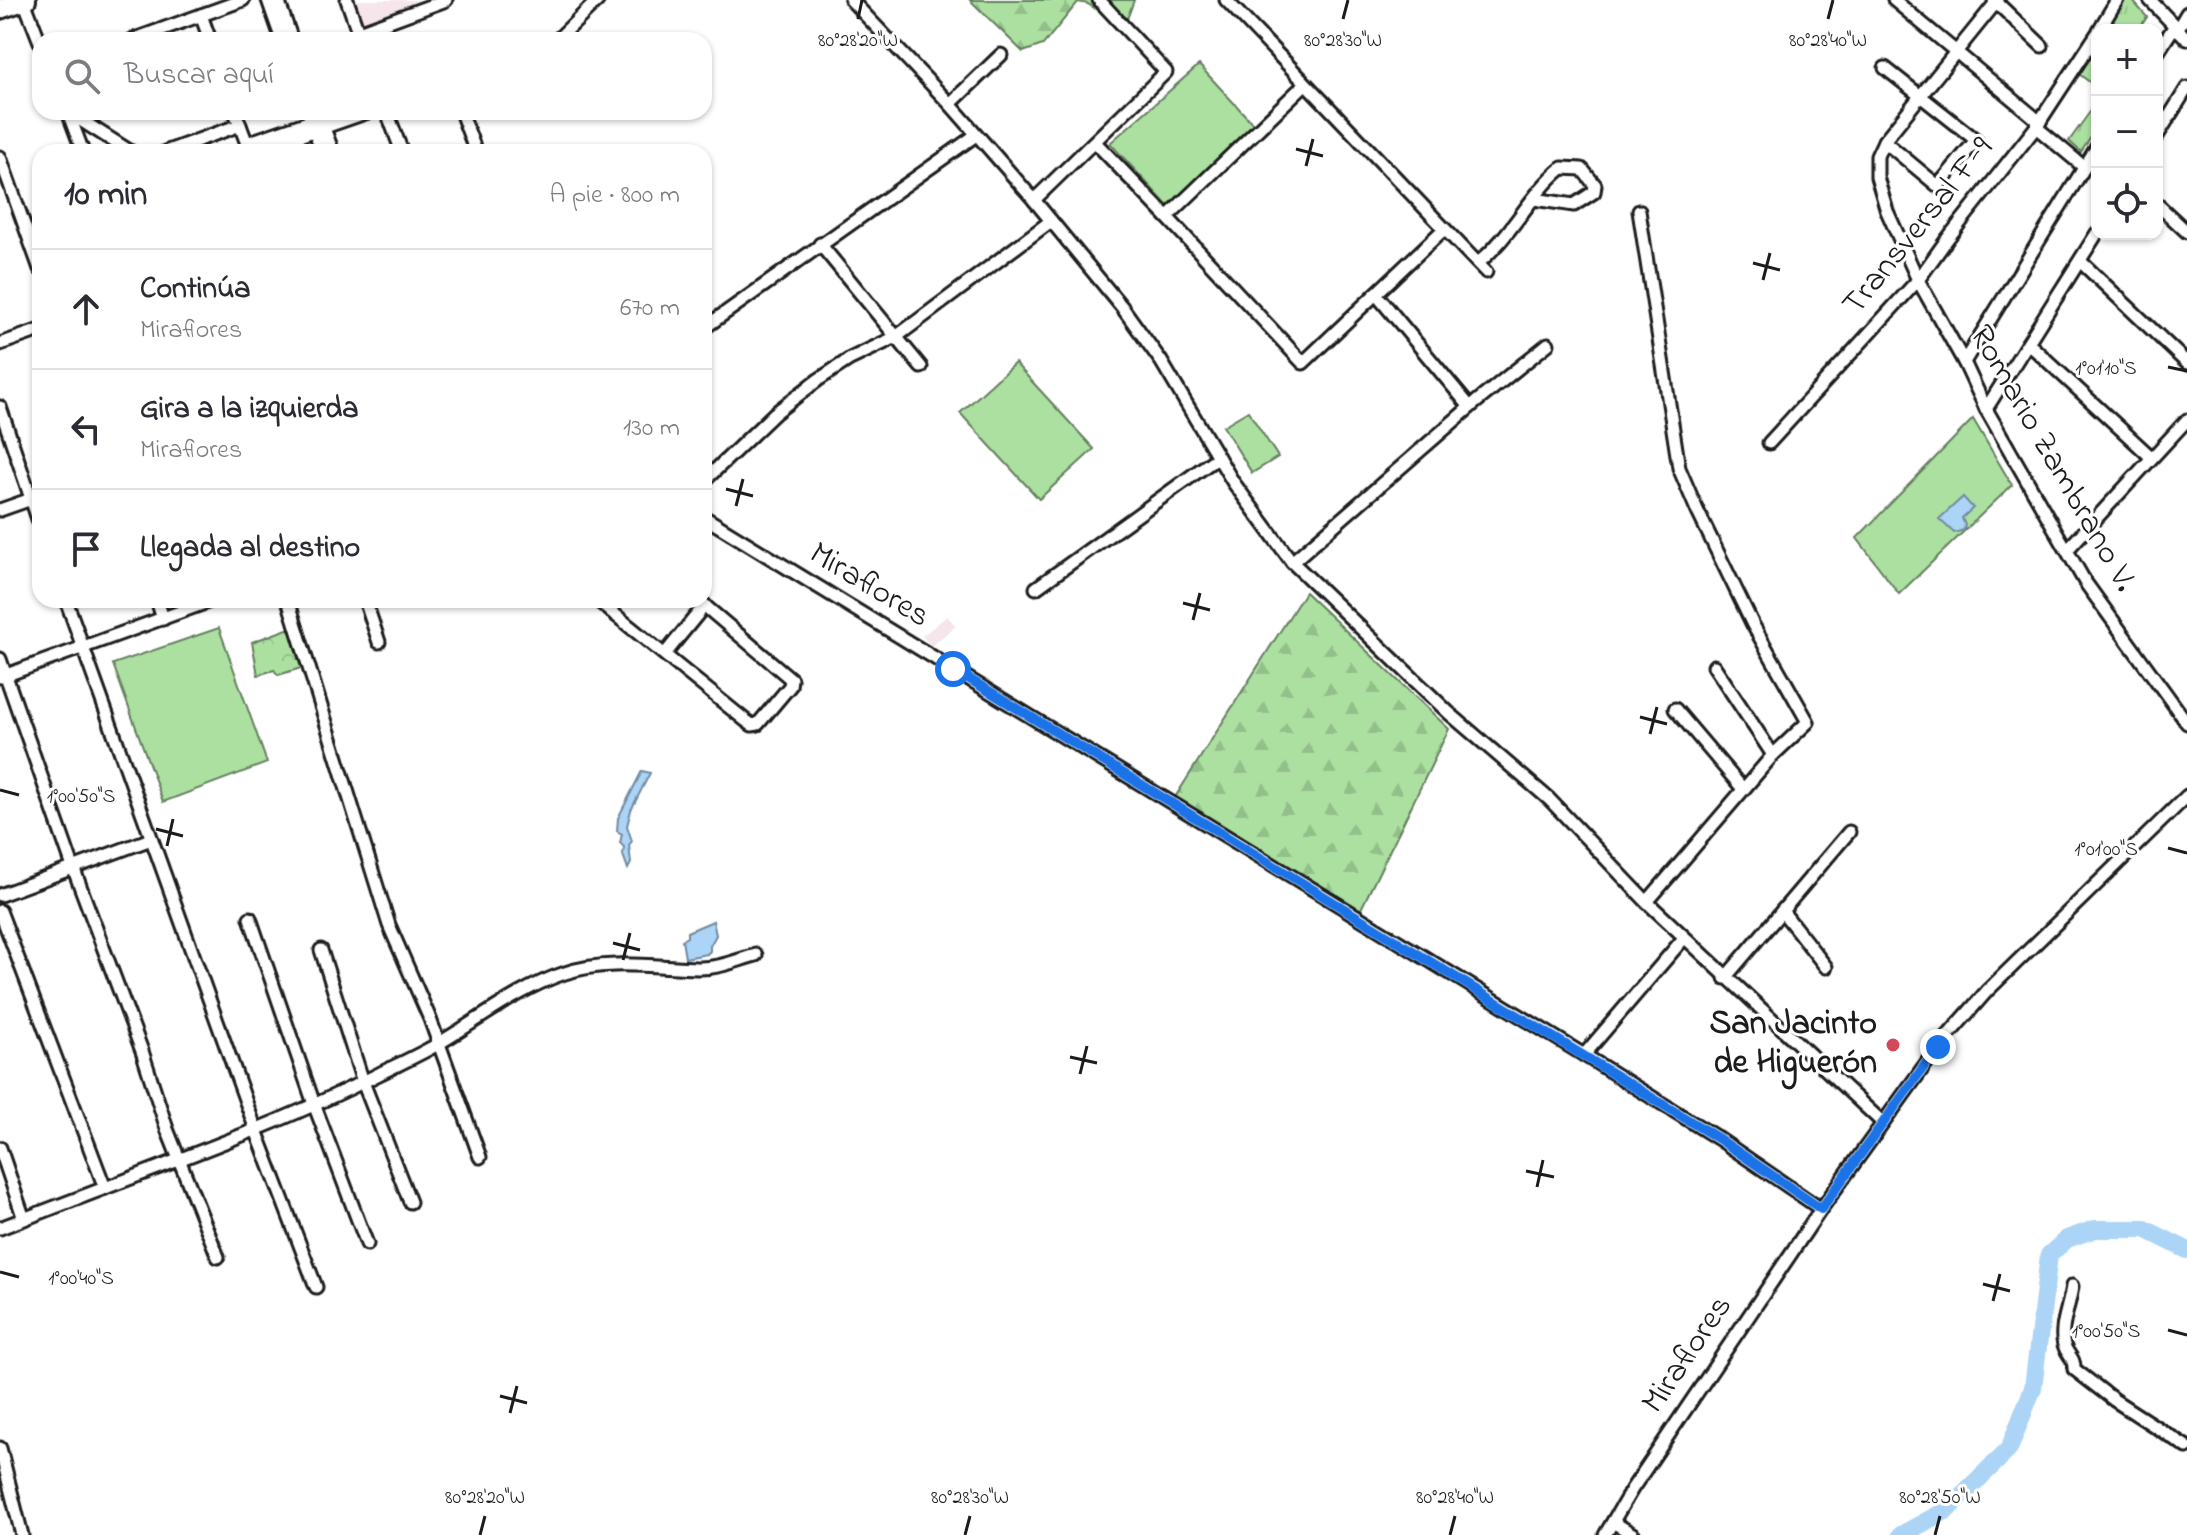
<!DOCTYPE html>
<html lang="es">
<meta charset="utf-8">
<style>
body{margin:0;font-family:"Indie Flower",sans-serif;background:#f2f2f3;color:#2b2b33}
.controls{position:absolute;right:24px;top:24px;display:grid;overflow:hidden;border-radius:16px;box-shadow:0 2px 6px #0004}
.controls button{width:72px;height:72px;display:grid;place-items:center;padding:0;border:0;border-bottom:2px solid #e1e1e2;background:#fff;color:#2b2b33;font:40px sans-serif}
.stop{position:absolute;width:24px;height:24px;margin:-18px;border:6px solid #1a73e8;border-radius:50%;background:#fff}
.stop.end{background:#1a73e8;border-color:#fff;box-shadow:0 2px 8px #0008}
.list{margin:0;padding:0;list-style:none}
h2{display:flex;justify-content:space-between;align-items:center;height:104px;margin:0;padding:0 32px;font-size:34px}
h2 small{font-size:26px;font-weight:400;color:#7c7c81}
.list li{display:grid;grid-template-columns:52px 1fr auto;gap:24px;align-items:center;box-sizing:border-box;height:120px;padding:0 32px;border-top:2px solid #e1e1e2}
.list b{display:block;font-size:30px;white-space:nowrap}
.list p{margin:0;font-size:26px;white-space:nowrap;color:#7c7c81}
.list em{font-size:26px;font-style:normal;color:#7c7c81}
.icon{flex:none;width:44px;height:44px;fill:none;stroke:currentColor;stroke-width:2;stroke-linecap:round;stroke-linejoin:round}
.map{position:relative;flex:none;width:2187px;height:1535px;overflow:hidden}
.search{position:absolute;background:#fff;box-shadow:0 2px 6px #0004;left:32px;top:32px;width:680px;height:88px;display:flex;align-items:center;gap:20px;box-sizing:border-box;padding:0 28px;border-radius:24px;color:#7c7c81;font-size:30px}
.panel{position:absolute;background:#fff;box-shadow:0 2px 6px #0004;left:32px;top:144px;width:680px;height:464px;border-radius:24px}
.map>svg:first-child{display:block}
</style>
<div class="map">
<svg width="2187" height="1535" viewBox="0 0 2187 1535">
<defs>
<pattern id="grass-tufts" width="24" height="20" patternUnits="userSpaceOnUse" patternTransform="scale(2)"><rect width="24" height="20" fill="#ace0a1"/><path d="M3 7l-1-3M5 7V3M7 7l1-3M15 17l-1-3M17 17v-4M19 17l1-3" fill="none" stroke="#93c08a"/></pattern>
<pattern id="forest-firs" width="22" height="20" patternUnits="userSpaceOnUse" patternTransform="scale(2)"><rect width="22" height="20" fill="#ace0a1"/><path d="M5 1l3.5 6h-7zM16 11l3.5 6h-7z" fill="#93c08a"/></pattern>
<pattern id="park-crowns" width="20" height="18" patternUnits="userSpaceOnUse" patternTransform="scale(2)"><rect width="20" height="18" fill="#ace0a1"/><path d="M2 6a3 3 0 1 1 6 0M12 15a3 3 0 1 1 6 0" fill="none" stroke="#93c08a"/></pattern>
</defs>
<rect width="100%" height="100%" fill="#fff"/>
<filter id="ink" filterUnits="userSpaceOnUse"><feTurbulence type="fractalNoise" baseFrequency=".0125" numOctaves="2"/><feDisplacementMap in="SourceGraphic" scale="16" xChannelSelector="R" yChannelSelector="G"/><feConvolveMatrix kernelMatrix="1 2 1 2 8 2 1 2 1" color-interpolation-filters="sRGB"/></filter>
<g filter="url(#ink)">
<g fill="#f6e5ea">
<path d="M355,0H429L363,25Z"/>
<path d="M947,616L956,626L931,646L922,636Z"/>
</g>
<g fill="url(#grass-tufts)" stroke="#647e5e" stroke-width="2">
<path d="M2124,0H2132L2147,17L2138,30H2105Z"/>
<path d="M2097,44V88L2078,73Z"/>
<path d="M2097,102V128L2081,152L2069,141Z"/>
</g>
<g fill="url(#forest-firs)" stroke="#647e5e" stroke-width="2">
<path d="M970,0H1134L1127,19L1103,14L1088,4L1078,2L1043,45L1023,52Z"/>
<path d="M1305,592L1449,729L1360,911L1174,799Z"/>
</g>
<path fill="url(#park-crowns)" stroke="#647e5e" stroke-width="2" d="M290,628L301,668L278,675L274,670L258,675L252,642Z"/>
<g fill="#ace0a1" stroke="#647e5e" stroke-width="2">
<path d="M1199,65L1257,128L1169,207L1110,143Z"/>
<path d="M1015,363L1094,449L1039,499L960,413Z"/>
<path d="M1248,411L1278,457L1252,473L1223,426Z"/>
<path d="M1973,419L2012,485L1899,594L1857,538Z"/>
<path d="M219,628L267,763L163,802L113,664Z"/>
</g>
<g fill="#abd4f6" stroke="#728a9f" stroke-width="2">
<path d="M1963,497L1973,508L1962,518L1965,525L1964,530L1954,533L1939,519Z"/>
<path d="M642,771L650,773L631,810L627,826L632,841L629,845L631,863L628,869L623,855L624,847L620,843L622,834L617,831L618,818Z"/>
<path d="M713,921L716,935L710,946V951L707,954L685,958L682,940L687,937V932Z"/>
</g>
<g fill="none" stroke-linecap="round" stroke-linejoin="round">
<path stroke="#abd4f6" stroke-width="18" d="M1901,1535L1947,1510L2009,1449L2033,1388L2049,1255L2067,1239L2095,1229H2145L2187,1250"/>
<g stroke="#1c1c1c" stroke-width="17">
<g id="street">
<path d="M268,0L282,40"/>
<path d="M278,0L292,40"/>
<path d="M347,0L361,40"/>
<path d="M851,0L950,104L1034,200L1122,307L1161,361L1233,482L1292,562L1449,713L1549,799L1647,902L1883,1123"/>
<path d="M1226,0L1486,272"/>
<path d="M1894,0L2040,122"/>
<path d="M1994,0L2042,46"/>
<path d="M1998,0L1884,141L1877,156V177L1887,211L1918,280L1964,362L1986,409L2085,582L2187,723"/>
<path d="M2150,0L2187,39"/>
<path d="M24,1L40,42"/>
<path d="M201,15L210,40"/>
<path d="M2099,30L2117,0"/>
<path d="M359,32L446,0"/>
<path d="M132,40L243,0"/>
<path d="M557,40L598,0"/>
<path d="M2157,53L2174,27L2177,30L2187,13"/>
<path d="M950,104L1001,55"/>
<path d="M68,112L131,152"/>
<path d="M68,112L83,152"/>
<path d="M235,112L249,149"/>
<path d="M308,112L322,152"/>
<path d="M387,112L402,152"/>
<path d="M461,112L476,152"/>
<path d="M94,115L102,112"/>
<path d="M322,123L333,152"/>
<path d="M2036,127L2084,167"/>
<path d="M2157,136L2187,88"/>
<path d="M1884,141L1938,186L1976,140L1885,68"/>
<path d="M1095,142L1167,217L1305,84"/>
<path d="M247,143L337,112"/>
<path d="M165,152L240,125"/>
<path d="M253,152L368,112"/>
<path d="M0,157L40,269"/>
<path d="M1034,200L1166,72L1099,0"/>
<path d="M2157,204L2187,232"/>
<path d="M1639,211L1679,468L1697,510L1753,625L1808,722L1773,755L1647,902"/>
<path d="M1167,217L1303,363L1444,229"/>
<path d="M820,244L921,367"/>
<path d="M2080,261L2187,363"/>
<path d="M1478,263C1512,236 1529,195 1562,168L1582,169L1595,185L1594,192L1574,205L1534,199"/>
<path d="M1376,294L1470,407"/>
<path d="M704,328L976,135"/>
<path d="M2028,343L2151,457"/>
<path d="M0,344L40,330"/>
<path d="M1964,362L2097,147"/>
<path d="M0,407L40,525"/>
<path d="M1986,409L2097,233"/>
<path d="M1769,443L1918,280L1948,238L2036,127L2097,34"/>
<path d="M704,481L775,413L818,380L850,359L896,337L1051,221"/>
<path d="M0,510L40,496"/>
<path d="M704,517L1584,1055L1719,1139L1821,1209"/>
<path d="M2067,550L2187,420"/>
<path d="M1292,562L1470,407L1548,344"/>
<path d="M1036,588L1218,457"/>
<path d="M66,600L256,1130L316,1287"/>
<path d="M157,600L163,619"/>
<path d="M288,600L389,925L430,1019L480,1157"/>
<path d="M365,600L379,642"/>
<path d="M597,600L745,720L752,725L758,724L790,686L791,679L698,600"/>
<path d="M665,654L705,605"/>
<path d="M0,659L73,867L142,1051L167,1129L218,1257"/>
<path d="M1714,666L1773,755"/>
<path d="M1,677L213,600"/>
<path d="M1675,709L1743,789"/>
<path d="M0,895L151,839"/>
<path d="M0,911L105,1188L0,1228"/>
<path d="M1782,911L1826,967"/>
<path d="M250,918L314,1104L367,1244"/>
<path d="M321,950L363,1082L410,1202"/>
<path d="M1725,978L1849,832"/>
<path d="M1584,1055L1684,938"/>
<path d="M0,1148L24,1219"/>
<path d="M105,1188C197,1153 290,1119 379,1074C399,1064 419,1055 438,1044C479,1020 519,988 565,973C606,959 655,967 697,968C717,969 737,960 756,955"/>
<path d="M2072,1286C2070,1305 2059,1327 2064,1345C2067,1355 2075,1358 2074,1369L2114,1400L2187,1447"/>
<path d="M0,1448L22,1535"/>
<path d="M1613,1522L1634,1535"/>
<path d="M1605,1535L1632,1489L1821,1209L1938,1047L1987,991L2187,796"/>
</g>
</g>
<g stroke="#1c1c1c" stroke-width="24">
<path id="primary" d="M0,9L26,0"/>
</g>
<use href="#street" stroke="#fff" stroke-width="11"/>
<use href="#primary" stroke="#fff" stroke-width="18"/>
</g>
</g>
<g fill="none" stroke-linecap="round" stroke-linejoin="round" filter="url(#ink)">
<path stroke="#1a73e8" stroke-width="10" d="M953,669L1719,1139L1821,1209L1938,1047"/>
</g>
<path fill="none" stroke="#1c1c1c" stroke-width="3" d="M858,19L862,0M1343,19L1348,0M1828,19L1833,0M1296,149L1323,156M1306,166L1313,139M1753,263L1780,270M1763,280L1770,253M2168,367L2187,371M726,489L753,496M736,506L743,479M1183,603L1210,610M1193,620L1200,593M1640,717L1667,724M1650,734L1657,707M0,790L19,795M156,829L183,836M167,846L173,819M2168,848L2187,853M613,943L640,950M623,960L630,933M1070,1057L1097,1063M1080,1074L1087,1046M1526,1171L1554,1177M1537,1187L1543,1160M0,1272L19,1277M1983,1284L2010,1291M1993,1301L2000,1274M2168,1330L2187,1335M500,1396L527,1403M510,1413L517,1386M480,1535L485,1516M965,1535L970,1516M1450,1535L1455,1516M1935,1535L1940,1516"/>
<circle fill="#d1495b" stroke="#fff" stroke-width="3" cx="1893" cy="1045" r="8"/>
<g text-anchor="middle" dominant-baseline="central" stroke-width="6" stroke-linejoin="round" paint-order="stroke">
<g font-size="34" fill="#1c1c1c" stroke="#fff">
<text transform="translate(1919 227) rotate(-51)">Transversal F-9</text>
<text transform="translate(2052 459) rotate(60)">Romario Zambrano V.</text>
<text transform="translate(869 586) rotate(31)">Miraflores</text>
<text transform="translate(1688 1355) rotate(-56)">Miraflores</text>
</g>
<g font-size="34" font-weight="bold" fill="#1c1c1c" stroke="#fff" text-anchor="end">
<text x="1877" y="1025">San Jacinto<tspan x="1877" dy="39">de Higuerón</tspan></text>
</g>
</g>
<g font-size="20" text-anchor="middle" fill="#1c1c1c" stroke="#fff" stroke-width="6" stroke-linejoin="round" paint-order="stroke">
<text x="858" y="46">80°28'20"W</text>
<text x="1343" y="46">80°28'30"W</text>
<text x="1828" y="46">80°28'40"W</text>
<text x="2106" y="374">1°01'10"S</text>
<text x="81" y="802">1°00'50"S</text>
<text x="2106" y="855">1°01'00"S</text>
<text x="81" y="1284">1°00'40"S</text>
<text x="2106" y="1337">1°00'50"S</text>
<text x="485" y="1503">80°28'20"W</text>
<text x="970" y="1503">80°28'30"W</text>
<text x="1455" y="1503">80°28'40"W</text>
<text x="1940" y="1503">80°28'50"W</text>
</g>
</svg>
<div class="controls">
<button>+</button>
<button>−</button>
<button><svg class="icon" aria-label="locate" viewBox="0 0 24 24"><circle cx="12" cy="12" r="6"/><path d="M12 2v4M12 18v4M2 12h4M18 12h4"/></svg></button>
</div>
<div class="stop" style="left:953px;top:669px"></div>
<div class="stop end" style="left:1938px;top:1047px"></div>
<div class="search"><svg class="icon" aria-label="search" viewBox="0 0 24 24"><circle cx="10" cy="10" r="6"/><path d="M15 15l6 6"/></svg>Buscar aquí</div>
<section class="panel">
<h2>10 min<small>A pie · 800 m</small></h2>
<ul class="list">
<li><svg class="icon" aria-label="ahead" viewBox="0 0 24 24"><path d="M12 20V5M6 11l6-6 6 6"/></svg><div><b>Continúa</b><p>Miraflores</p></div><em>670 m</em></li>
<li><svg class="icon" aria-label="left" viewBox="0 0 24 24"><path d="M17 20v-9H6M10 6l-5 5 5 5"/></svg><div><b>Gira a la izquierda</b><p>Miraflores</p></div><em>130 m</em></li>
<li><svg class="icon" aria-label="arrive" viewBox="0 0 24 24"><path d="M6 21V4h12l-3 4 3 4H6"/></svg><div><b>Llegada al destino</b></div></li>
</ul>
</section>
</div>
